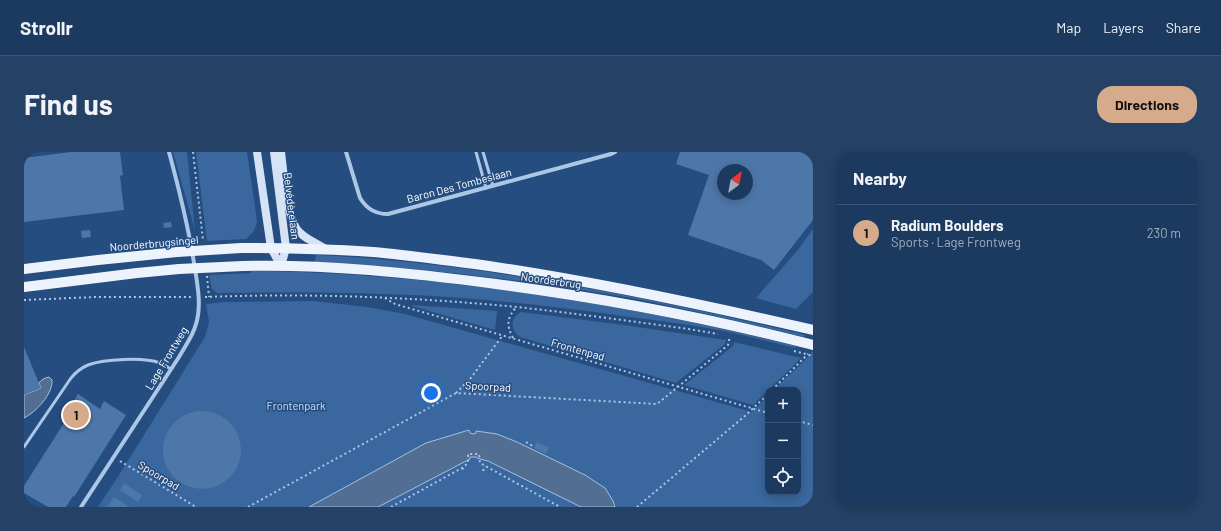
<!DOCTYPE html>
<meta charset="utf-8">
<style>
body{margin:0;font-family:Barlow,sans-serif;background:#254166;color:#f1f3f6}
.controls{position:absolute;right:12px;bottom:12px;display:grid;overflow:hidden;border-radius:8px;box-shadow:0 2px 10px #0003}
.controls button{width:36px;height:36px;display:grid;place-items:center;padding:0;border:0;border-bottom:1px solid #3a5475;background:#1c3a60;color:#f1f3f6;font:20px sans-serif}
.compass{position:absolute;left:693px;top:12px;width:36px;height:36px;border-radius:50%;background:#1c3a60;box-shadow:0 2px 10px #0003;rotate:32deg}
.you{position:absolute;left:407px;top:241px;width:14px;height:14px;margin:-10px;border:3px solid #fff;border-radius:50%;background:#1a73e8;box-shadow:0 0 0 6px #1a73e833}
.badge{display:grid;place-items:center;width:26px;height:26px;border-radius:50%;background:#d6ab8b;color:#111;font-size:13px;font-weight:700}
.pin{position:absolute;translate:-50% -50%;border:2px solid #fff;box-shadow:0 1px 4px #0006}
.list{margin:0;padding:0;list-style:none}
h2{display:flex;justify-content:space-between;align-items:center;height:52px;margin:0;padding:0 16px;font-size:17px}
h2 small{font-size:13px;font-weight:400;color:#a0adbd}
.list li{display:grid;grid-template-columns:26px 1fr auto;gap:12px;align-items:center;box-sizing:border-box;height:56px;padding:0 16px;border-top:1px solid #3a5475}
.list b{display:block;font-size:15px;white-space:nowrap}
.list p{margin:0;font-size:13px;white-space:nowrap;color:#a0adbd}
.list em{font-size:13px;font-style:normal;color:#a0adbd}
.icon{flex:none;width:22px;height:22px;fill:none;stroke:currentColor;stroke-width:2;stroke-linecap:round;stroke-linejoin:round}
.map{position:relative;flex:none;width:789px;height:355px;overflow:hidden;border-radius:16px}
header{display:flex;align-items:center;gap:24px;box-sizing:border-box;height:56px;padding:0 20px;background:#1c3a60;border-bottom:1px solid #3a5475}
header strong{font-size:19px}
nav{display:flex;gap:22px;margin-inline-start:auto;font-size:14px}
.intro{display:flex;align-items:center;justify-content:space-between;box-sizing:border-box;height:96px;padding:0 24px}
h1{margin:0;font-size:28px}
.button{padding:10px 18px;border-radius:16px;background:#d6ab8b;color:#111;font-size:14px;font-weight:700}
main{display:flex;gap:24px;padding:0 24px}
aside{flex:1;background:#1c3a60;border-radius:16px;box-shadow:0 2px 10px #0003}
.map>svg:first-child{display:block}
</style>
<header>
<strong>Strollr</strong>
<nav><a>Map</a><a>Layers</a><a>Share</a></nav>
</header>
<div class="intro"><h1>Find us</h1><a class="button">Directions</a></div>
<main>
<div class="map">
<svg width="789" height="355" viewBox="0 0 789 355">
<rect width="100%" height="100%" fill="#254d80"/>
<g fill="#3a679d">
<path d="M149,0H163L171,79Z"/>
<path d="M172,0H223L233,69L232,74L229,80L222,87L183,89Z"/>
<path d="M789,77V140L772,157L732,146L773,99Z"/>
<path d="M292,103C457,111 621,145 782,183L780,185C724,171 668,158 612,147C506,128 399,116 291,110Z"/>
<path d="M227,119C289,119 352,124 414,130C535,143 653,165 772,194L771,196C747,190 724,184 700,179C664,172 628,168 592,163C541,156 490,150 438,146C357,140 275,140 193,141L188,137L185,123L227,121Z"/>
<path d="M289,149L343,155L381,162L728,260L744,244V340H774V238H750L783,206L789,199V355H74L95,323L181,185L185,170L182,152L199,150Z"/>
<path d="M388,153L473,159L471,178L388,154Z"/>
<path d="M497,160L600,173L702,188L701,192L652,231L496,185C486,178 486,166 497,160Z"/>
<path d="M710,190L777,206L729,253L660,233L709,194Z"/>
</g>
<g fill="#526e93" stroke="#a0c1e7">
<path d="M25,225L28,228C29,242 12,260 0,266V243L17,236L15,231C17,228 20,226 25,225Z"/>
<path d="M445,278L446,281L449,282L452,281V279L473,282L493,290L561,323L581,336L589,349L591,355H557L464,309L453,306L452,305H446V307L354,355H285L402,291Z"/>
</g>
<g fill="#4e77a9" fill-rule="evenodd">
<path d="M47,0H96L99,23L96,24L100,58L0,70V6Z"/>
<path d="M656,0H789V68L750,118L737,108L664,83L685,23L652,12ZM699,18H723V42H699Z"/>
<path d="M147,70L148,75L140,76L139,71Z"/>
<path d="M66,78L67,85L58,86L57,79Z"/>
<path d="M0,195L17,236L0,243Z"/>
<path d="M54,242L76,257L80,249L102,263L50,345L49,344L42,355H24L0,341V334L52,252L49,250Z"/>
<circle cx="178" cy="298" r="39"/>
<path d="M513,290L525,296L522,302L510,296Z"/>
<path d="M100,331L118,343L114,350L96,338Z"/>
<path d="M90,345L106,355H83Z"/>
</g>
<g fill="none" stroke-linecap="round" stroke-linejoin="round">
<g stroke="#acc6e6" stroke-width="2" stroke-dasharray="2 3" stroke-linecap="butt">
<path d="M169,0L179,88"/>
<path d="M183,124L185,145"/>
<path d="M181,145C285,141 389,145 493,155C539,160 583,166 628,172C651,175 672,178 694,182"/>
<path d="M361,146L371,152L744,261"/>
<path d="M0,148L71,145H169"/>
<path d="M489,186C482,172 483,167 492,155"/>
<path d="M748,238L784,202"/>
<path d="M432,241L446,227L479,183"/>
<path d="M774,269L789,273"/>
<path d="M502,290L510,295"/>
<path d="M96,309L172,355"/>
<path d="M438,316L441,319"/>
<path d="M459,319L461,314"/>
<path d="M224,355L432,241L633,252L655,234L704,193L706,184"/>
<path d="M367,355L438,316L444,311V302H455L456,311L536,355"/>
<path d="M613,355L722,263L744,242"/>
</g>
<g stroke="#acc6e6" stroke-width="3">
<path d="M452,0L462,36"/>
<path d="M459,0L469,34"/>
<path d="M0,295L47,226C52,220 57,216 64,213C80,207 120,205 136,211C140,212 143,215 147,217"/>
</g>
<g stroke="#acc6e6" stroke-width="4">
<path d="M322,0L336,46C343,57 351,62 364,62L587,2L591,0"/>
<path d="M57,355L155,205C161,194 169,184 172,172C178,153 173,130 170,111C164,73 155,37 145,0"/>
</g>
<g stroke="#d5e3f6" stroke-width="8">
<path d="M233,0L247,96L257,114"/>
<path d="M250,0L262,96L257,114"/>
<path d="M257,0C259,18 263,62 272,76C278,86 293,91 302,97"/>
</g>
<g stroke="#edf3fd" stroke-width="10">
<path d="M217,96C261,96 305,97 349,100C384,103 417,108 451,112C565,128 677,152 789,178"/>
<path d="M219,114C303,112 388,121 472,132C579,146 685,166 789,193"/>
<path d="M0,117L74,108L153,100"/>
<path d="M0,135L113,121L155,117"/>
</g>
<path stroke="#acc6e6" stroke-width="2" stroke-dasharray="2 3" stroke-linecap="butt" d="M770,199L789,204"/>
<g stroke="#edf3fd" stroke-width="10">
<path d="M153,100L217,96"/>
<path d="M155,117L219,114"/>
</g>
</g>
<g text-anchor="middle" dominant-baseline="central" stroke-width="3" stroke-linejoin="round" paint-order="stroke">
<g font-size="11" fill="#fff" stroke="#254d80">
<text transform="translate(435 33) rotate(-15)">Baron Des Tombeslaan</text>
<text transform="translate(268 54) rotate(83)">Belvédèrelaan</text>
<text transform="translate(130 91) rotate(-5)">Noorderbrugsingel</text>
<text transform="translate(527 128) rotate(8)">Noorderbrug</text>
<text transform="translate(554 197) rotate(16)">Frontenpad</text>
<text transform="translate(142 206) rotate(-59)">Lage Frontweg</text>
<text transform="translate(464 234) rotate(3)">Spoorpad</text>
<text transform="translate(135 323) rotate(31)">Spoorpad</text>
</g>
<g font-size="11" fill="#cfe0f5" stroke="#254d80">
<text x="272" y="253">Frontenpark</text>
</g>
</g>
</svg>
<div class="controls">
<button>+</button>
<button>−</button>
<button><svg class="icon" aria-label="locate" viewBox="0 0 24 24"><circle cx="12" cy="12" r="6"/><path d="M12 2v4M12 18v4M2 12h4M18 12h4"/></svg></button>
</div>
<svg class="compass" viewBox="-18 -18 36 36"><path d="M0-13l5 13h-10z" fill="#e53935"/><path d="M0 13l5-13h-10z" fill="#a0adbd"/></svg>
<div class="you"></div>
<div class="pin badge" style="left:52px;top:263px">1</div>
</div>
<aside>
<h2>Nearby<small></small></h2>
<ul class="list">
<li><span class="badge">1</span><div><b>Radium Boulders</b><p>Sports · Lage Frontweg</p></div><em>230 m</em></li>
</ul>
</aside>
</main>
